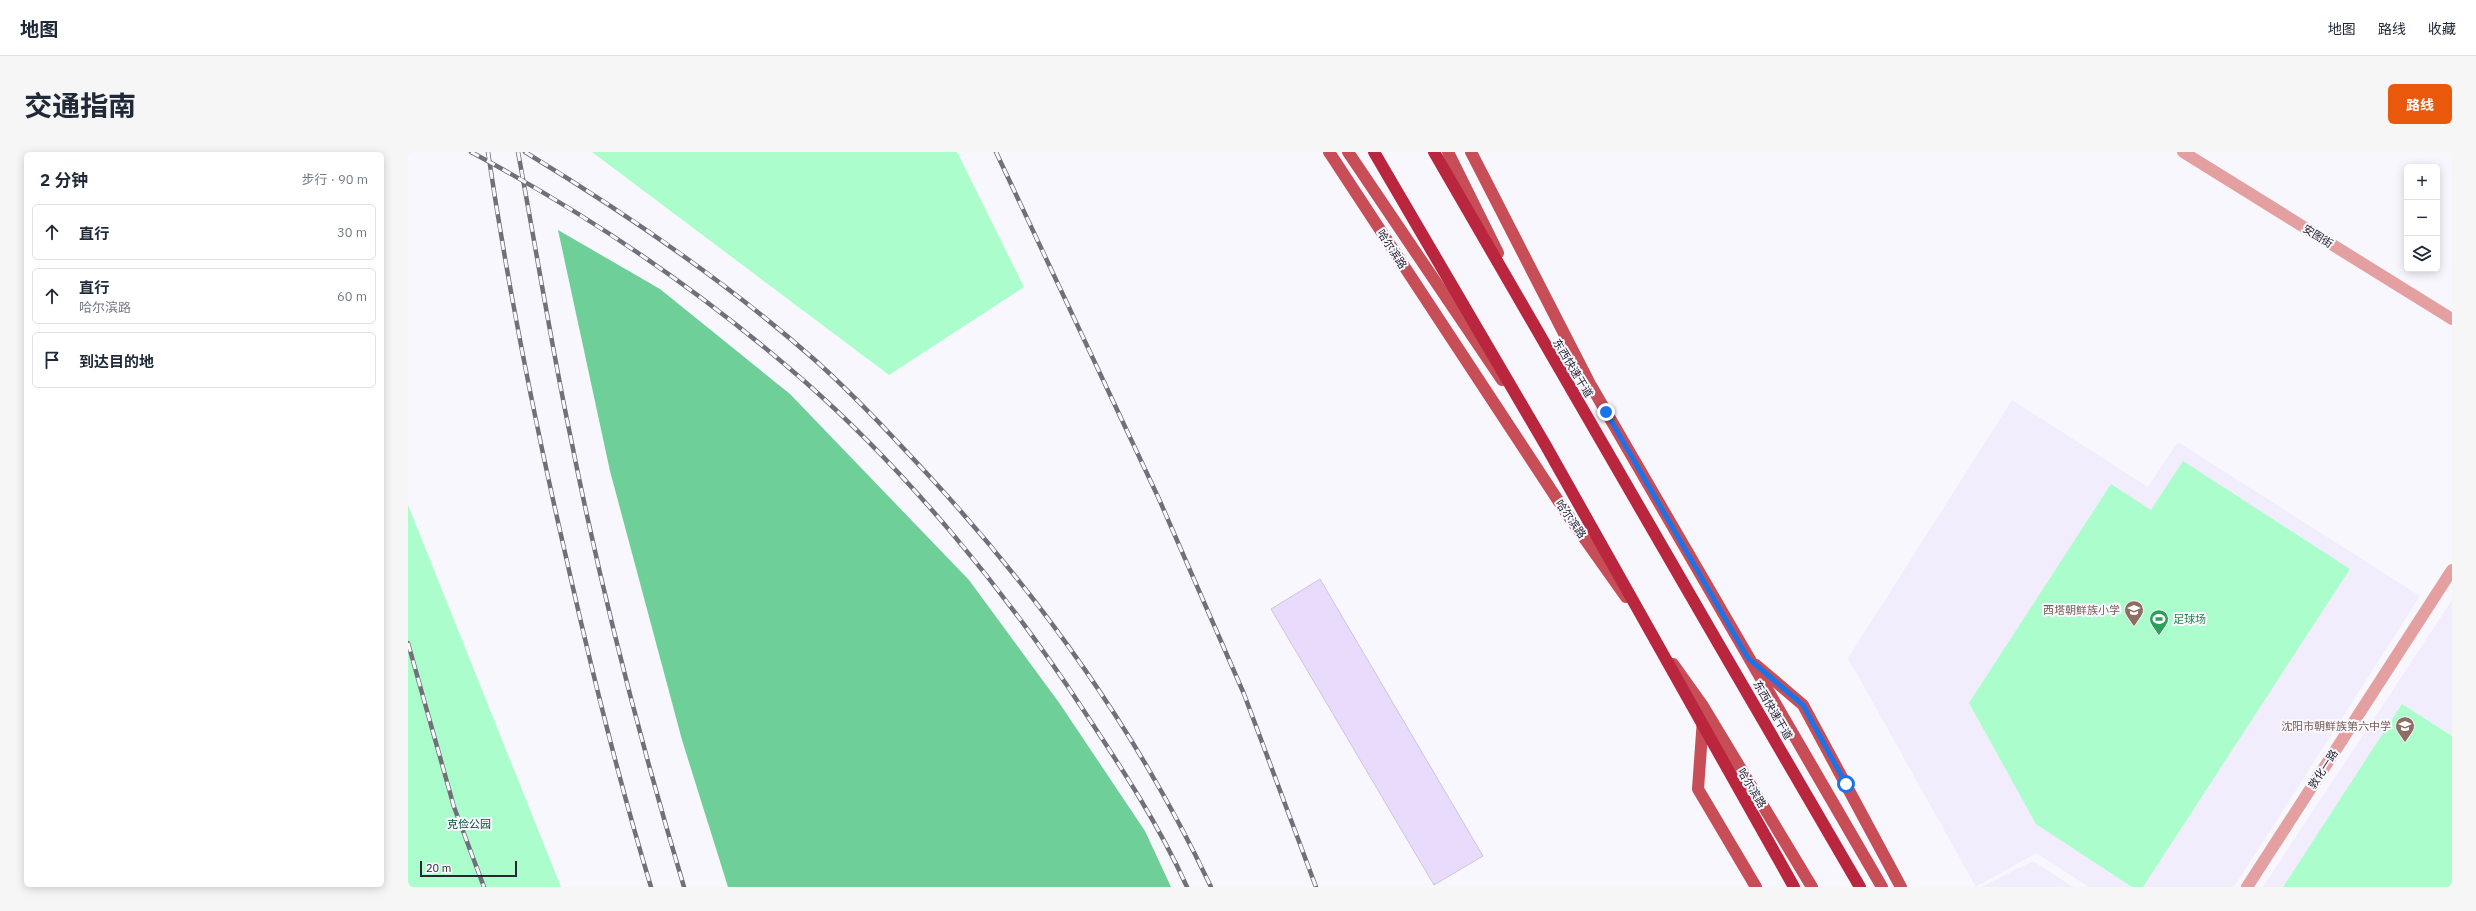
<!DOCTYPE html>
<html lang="zh">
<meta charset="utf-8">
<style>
body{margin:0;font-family:"IBM Plex Sans","Noto Sans SC",sans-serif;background:#f6f6f7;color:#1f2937}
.controls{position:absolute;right:12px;top:12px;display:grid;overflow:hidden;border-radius:6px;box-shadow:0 2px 10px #0003}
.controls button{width:36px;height:36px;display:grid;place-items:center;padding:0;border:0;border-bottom:1px solid #e0e1e3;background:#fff;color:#1f2937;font:20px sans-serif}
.scale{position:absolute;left:12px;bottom:10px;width:97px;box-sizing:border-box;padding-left:4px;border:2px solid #292633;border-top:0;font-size:11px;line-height:14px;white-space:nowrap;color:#292633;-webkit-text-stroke:3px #f8f7fe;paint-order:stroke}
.stop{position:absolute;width:12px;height:12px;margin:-9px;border:3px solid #1a73e8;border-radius:50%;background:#fff}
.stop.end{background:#1a73e8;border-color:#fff;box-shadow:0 1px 4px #0008}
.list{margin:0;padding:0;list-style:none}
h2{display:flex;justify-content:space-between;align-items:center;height:52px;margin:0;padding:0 16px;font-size:17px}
h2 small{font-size:13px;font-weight:400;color:#747a83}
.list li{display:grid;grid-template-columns:26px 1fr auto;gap:12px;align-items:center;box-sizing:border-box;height:56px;margin:0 8px 8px;padding:0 8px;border:1px solid #e0e1e3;border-radius:6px}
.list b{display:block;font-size:15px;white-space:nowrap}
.list p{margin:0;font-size:13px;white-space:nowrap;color:#747a83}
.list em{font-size:13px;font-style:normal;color:#747a83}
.icon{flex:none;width:22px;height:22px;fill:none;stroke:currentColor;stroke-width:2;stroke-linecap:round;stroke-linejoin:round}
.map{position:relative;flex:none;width:2044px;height:735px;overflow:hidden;border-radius:6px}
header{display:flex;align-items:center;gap:24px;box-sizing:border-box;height:56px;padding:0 20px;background:#fff;border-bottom:1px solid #e0e1e3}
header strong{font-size:19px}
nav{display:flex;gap:22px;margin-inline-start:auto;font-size:14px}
.intro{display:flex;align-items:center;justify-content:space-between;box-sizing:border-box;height:96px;padding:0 24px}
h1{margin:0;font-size:28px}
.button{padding:10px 18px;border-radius:6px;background:#ea580c;color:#fff;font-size:14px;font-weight:700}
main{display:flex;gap:24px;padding:0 24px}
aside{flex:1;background:#fff;border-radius:6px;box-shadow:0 2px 10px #0003}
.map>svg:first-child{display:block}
</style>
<header>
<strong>地图</strong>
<nav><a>地图</a><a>路线</a><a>收藏</a></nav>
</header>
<div class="intro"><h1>交通指南</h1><a class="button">路线</a></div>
<main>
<aside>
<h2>2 分钟<small>步行 · 90 m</small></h2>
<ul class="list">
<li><svg class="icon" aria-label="ahead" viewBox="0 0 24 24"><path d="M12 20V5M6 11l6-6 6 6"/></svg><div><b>直行</b></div><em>30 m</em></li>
<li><svg class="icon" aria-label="ahead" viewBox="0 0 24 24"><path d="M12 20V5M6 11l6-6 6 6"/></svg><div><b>直行</b><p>哈尔滨路</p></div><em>60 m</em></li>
<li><svg class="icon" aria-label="arrive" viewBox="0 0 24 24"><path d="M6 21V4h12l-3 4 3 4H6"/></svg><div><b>到达目的地</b></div></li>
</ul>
</aside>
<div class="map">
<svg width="2044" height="735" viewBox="0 0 2044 735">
<rect width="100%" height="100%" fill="#f8f7fe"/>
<g fill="#f1edfd">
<path d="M1604,248L1740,335L1770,290L2012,444L1826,735H1681L1628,701L1568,735L1440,506Z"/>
<path d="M2044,448V735H1855Z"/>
<path d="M1625,709L1665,735H1573Z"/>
</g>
<g fill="#abfecb">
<path d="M184,0H549L616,135L481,223Z"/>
<path d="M1775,309L1942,417L1735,735H1724L1628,672L1561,551L1703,332L1743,358Z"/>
<path d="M0,353L153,735H0Z"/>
<path d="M1994,552L2044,584V735H1875Z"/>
</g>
<path fill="#6fcf98" d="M150,78L252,137L382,242L561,428L652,552L737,679L763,735H320L274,588L202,319Z"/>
<path fill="#e9dbfb" stroke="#d1c2e2" d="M912,427L1075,704L1026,733L863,457Z"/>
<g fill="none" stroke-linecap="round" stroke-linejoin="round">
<g stroke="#e4a0a0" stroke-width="12">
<path d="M1775,0L2044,167"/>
<path d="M1839,735L2044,418"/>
</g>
<g stroke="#c74e57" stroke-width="12">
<path d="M921,0L1157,359L1218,445"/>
<path d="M940,0L1094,228"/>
<path d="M1040,0L1090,101"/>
<path d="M1063,0L1182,232L1474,735"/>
<path d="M1265,512L1295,554L1404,735"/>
<path d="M1348,513L1395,553L1493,735"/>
<path d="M1295,567L1290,637L1348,735"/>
</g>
<g stroke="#b9263d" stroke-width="12">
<path d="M966,0L1138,294L1386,735"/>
<path d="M1026,0C1166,246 1310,490 1452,735"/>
</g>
<g stroke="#716f7a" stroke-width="4.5">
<g id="rail">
<path d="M63,0C181,63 294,140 395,228C501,321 599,441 676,559C713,615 751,673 779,735"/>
<path d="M80,0C100,136 127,271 158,405C183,516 210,626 243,735"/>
<path d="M110,0C128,96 143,192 163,287C193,438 232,588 276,735"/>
<path d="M117,0C219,62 319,130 408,209C449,246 486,286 523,326C635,448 732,585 803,735"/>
<path d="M588,0L751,347L836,542L908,735"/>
<path d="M0,491L46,655L76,735"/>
</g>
</g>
<use href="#rail" stroke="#f8f7fe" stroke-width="3" stroke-dasharray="9" stroke-linecap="butt"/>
</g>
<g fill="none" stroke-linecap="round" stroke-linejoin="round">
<path stroke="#1a73e8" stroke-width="5" d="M1198,260L1340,506L1395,553L1438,632"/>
</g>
<defs>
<g id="school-pin" transform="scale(1)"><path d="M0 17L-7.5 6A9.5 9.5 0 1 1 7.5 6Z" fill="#8d6e63" stroke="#f8f7fe"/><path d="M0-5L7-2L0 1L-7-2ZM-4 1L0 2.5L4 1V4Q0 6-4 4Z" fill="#fff"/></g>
<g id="stadium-pin" transform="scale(1)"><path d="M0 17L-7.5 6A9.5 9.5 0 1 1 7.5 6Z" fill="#2e9e5b" stroke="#f8f7fe"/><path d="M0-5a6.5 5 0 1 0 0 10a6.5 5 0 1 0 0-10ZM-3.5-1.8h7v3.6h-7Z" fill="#fff"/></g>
</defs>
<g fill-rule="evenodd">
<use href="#school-pin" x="1726" y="458"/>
<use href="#stadium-pin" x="1751" y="467"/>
<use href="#school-pin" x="1997" y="574"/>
</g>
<g text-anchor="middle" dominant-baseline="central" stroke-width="4" stroke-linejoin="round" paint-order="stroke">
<g font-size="11" fill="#292633" stroke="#f8f7fe">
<text transform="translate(1910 84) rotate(32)">安图街</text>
<text transform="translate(984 97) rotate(57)">哈尔滨路</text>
<text transform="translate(1165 216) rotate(59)">东西快速干道</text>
<text transform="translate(1163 367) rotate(55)">哈尔滨路</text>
<text transform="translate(1365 558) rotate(60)">东西快速干道</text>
<text transform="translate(1915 617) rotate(-57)">敦化一路</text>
<text transform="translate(1344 636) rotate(59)">哈尔滨路</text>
</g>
<g font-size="11" fill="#785e54" stroke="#f8f7fe" text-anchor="end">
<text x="1712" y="458">西塔朝鲜族小学</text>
<text x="1983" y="574">沈阳市朝鲜族第六中学</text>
</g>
<g font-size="11" fill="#27864d" stroke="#f8f7fe" text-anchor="start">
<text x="1765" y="467">足球场</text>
</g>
<g font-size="11" fill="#02522f" stroke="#f8f7fe">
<text x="61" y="672">克俭公园</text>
</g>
</g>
</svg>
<div class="controls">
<button>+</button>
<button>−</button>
<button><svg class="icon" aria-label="layers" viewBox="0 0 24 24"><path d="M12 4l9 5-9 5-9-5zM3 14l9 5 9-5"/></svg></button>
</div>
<div class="scale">20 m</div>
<div class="stop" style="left:1438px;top:632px"></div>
<div class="stop end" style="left:1198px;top:260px"></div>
</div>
</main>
